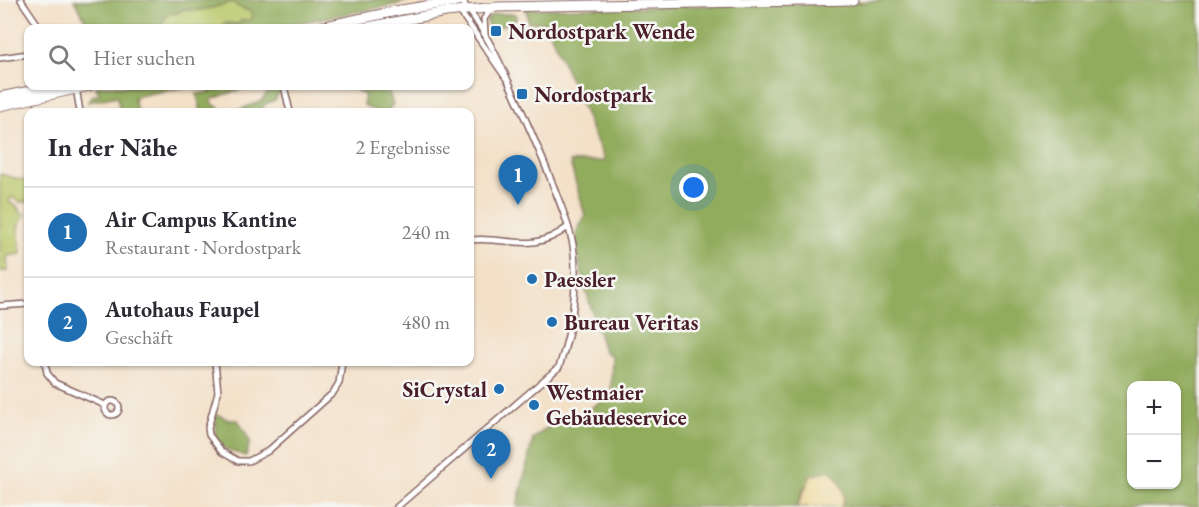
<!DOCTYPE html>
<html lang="de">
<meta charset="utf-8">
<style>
body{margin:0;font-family:"EB Garamond",serif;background:#f2f2f3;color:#2b2b33}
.controls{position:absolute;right:18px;bottom:18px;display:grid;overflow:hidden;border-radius:12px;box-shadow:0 2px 4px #0004}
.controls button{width:54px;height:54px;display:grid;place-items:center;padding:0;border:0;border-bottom:2px solid #e1e1e2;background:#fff;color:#2b2b33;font:30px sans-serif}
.you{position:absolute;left:694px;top:188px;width:21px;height:21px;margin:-15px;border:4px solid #fff;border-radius:50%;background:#1a73e8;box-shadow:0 0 0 9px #1a73e833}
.badge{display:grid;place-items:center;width:39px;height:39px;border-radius:50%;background:#1f6fb2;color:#fff;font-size:20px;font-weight:700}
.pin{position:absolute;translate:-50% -50px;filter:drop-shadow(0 2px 3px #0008)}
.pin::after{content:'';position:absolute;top:32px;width:21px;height:18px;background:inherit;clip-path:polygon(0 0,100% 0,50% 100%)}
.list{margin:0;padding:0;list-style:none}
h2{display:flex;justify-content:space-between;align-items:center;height:78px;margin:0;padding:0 24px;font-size:26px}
h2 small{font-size:20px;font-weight:400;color:#7c7c81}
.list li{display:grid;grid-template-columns:39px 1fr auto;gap:18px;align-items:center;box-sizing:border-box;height:90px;padding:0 24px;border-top:2px solid #e1e1e2}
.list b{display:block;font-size:22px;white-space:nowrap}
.list p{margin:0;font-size:20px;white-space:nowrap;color:#7c7c81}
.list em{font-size:20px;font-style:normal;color:#7c7c81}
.icon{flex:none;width:33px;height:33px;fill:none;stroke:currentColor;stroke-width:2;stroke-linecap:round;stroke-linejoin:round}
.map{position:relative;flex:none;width:1199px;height:507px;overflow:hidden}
.search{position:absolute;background:#fff;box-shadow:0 2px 4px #0004;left:24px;top:24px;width:450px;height:66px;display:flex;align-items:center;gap:15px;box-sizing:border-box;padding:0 21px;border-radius:12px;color:#7c7c81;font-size:22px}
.panel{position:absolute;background:#fff;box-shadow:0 2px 4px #0004;left:24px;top:108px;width:450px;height:258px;border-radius:12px}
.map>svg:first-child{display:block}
</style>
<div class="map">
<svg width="1199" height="507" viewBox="0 0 1199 507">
<rect width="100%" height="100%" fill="#f6f6f2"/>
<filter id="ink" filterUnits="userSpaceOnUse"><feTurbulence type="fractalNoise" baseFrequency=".0167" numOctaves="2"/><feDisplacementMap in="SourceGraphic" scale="12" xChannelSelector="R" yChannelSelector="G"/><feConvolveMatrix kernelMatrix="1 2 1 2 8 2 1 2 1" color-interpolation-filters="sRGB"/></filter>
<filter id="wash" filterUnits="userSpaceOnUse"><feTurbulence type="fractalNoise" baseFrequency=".008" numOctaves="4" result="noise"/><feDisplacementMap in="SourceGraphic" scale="24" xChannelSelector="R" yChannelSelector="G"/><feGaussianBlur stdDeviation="1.35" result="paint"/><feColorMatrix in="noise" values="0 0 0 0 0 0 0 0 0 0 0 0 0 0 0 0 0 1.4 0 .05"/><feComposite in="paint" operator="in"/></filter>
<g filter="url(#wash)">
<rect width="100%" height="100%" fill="#f3e0c7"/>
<g fill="#b9c769" stroke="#82734a" stroke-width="1.5">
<path d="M233,1L243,9L250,11L253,17L251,21L237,24L225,23L221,28H159L168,13H177L184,9C200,13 218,6 233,1Z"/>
<path d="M0,174L22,180L28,179V203L23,200L22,203L11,197L9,202L19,208L18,211L25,215L18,227L21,254L7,256L8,271H0Z"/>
</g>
<g fill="#92ac5d" stroke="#6e6644" stroke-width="1.5" fill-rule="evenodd">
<path d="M74,0H410L394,5L281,26L259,28H221L225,23L237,24L243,20H251L253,17L250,11L237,6L233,2C218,6 200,13 184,9L177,13H168L159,28H78L77,25L85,19Z"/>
<path d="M889,0H1199V507H841L844,500L805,486L797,507H517L533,439L558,419L571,421L611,395L612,356L604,351C598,330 571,250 577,232C578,227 583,221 585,216L570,162L605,161L546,23L528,22L526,9L843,3ZM1132,386H1176V484H1132Z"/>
<path d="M496,14H515L517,16L513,22L492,29L488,27L487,21L490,16Z"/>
<path d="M98,86H188L134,97L137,112H120L117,96L88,102L92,96L100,94L96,88Z"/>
<path d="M209,86H251L212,99L213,104L219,108L220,112H201L197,94L210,92Z"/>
<path d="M273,86H278L280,91L275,100L265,104L261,110L256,112H234L261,101Z"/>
<path d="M355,86H387L393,104L387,112C380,113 368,109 363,104L365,96L355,89Z"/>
<path d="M216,414L229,420H238L250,441L246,456L227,450L215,438Z"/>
</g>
<path fill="#eeda9e" stroke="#9c7c64" stroke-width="1.5" d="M829,470C840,479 848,493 841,507H797L811,476Z"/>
</g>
<g filter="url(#ink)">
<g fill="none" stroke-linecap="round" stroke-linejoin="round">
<g stroke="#856362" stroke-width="8">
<g id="minor">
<path d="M21,0L40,28"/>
<path d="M459,10L506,78"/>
<path d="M485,33L484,19L491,9"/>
<path d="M0,58L28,54"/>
<path d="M284,86L290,112"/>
<path d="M76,87L80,112"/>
<path d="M470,240C509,236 531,255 568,227"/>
<path d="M0,306L28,304"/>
<path d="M45,362L47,373L55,383L105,405"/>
<path d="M215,362L218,392L208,428L209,435L222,452L238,461H249L268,451L333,393L339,383L342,362"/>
<circle cx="112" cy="408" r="7"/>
<path d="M397,507L559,367C572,330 579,284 573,245C569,223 559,201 551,180C539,149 525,118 511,87C497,56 483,27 461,0"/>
</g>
</g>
<g stroke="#856362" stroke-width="11">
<g id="primary">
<path d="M316,28L401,10L463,0"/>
<path d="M363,28L446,12L497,7L853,0"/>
<path d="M0,97L55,86"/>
<path d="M0,106L89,86"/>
</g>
</g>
<use href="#minor" stroke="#fff" stroke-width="5"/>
<use href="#primary" stroke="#fff" stroke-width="9"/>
</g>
</g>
<g fill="#1f6fb2" stroke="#f6f6f2" stroke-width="2">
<rect x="490" y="25" width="12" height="12" rx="3"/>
<rect x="516" y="88" width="12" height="12" rx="3"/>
<circle cx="532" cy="279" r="6"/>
<circle cx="552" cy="322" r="6"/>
<circle cx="499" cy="389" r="6"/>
<circle cx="534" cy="405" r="6"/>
</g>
<g text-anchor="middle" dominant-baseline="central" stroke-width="5" stroke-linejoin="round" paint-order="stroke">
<g font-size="22" font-weight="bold" fill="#4a1f2b" stroke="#f6f6f2" text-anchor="start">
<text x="508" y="31">Nordostpark Wende</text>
<text x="534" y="94">Nordostpark</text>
<text x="544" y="279">Paessler</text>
<text x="564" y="322">Bureau Veritas</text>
<text x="487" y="389" text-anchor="end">SiCrystal</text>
<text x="546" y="392">Westmaier<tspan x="546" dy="25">Gebäudeservice</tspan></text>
</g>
</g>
</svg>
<div class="controls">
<button>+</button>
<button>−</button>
</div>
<div class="you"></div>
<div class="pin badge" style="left:518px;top:205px">1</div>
<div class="pin badge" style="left:491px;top:479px">2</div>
<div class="search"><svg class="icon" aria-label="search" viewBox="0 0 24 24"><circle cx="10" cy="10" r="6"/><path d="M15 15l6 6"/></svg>Hier suchen</div>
<section class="panel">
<h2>In der Nähe<small>2 Ergebnisse</small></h2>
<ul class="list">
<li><span class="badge">1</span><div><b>Air Campus Kantine</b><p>Restaurant · Nordostpark</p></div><em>240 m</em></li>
<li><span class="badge">2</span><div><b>Autohaus Faupel</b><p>Geschäft</p></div><em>480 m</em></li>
</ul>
</section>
</div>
